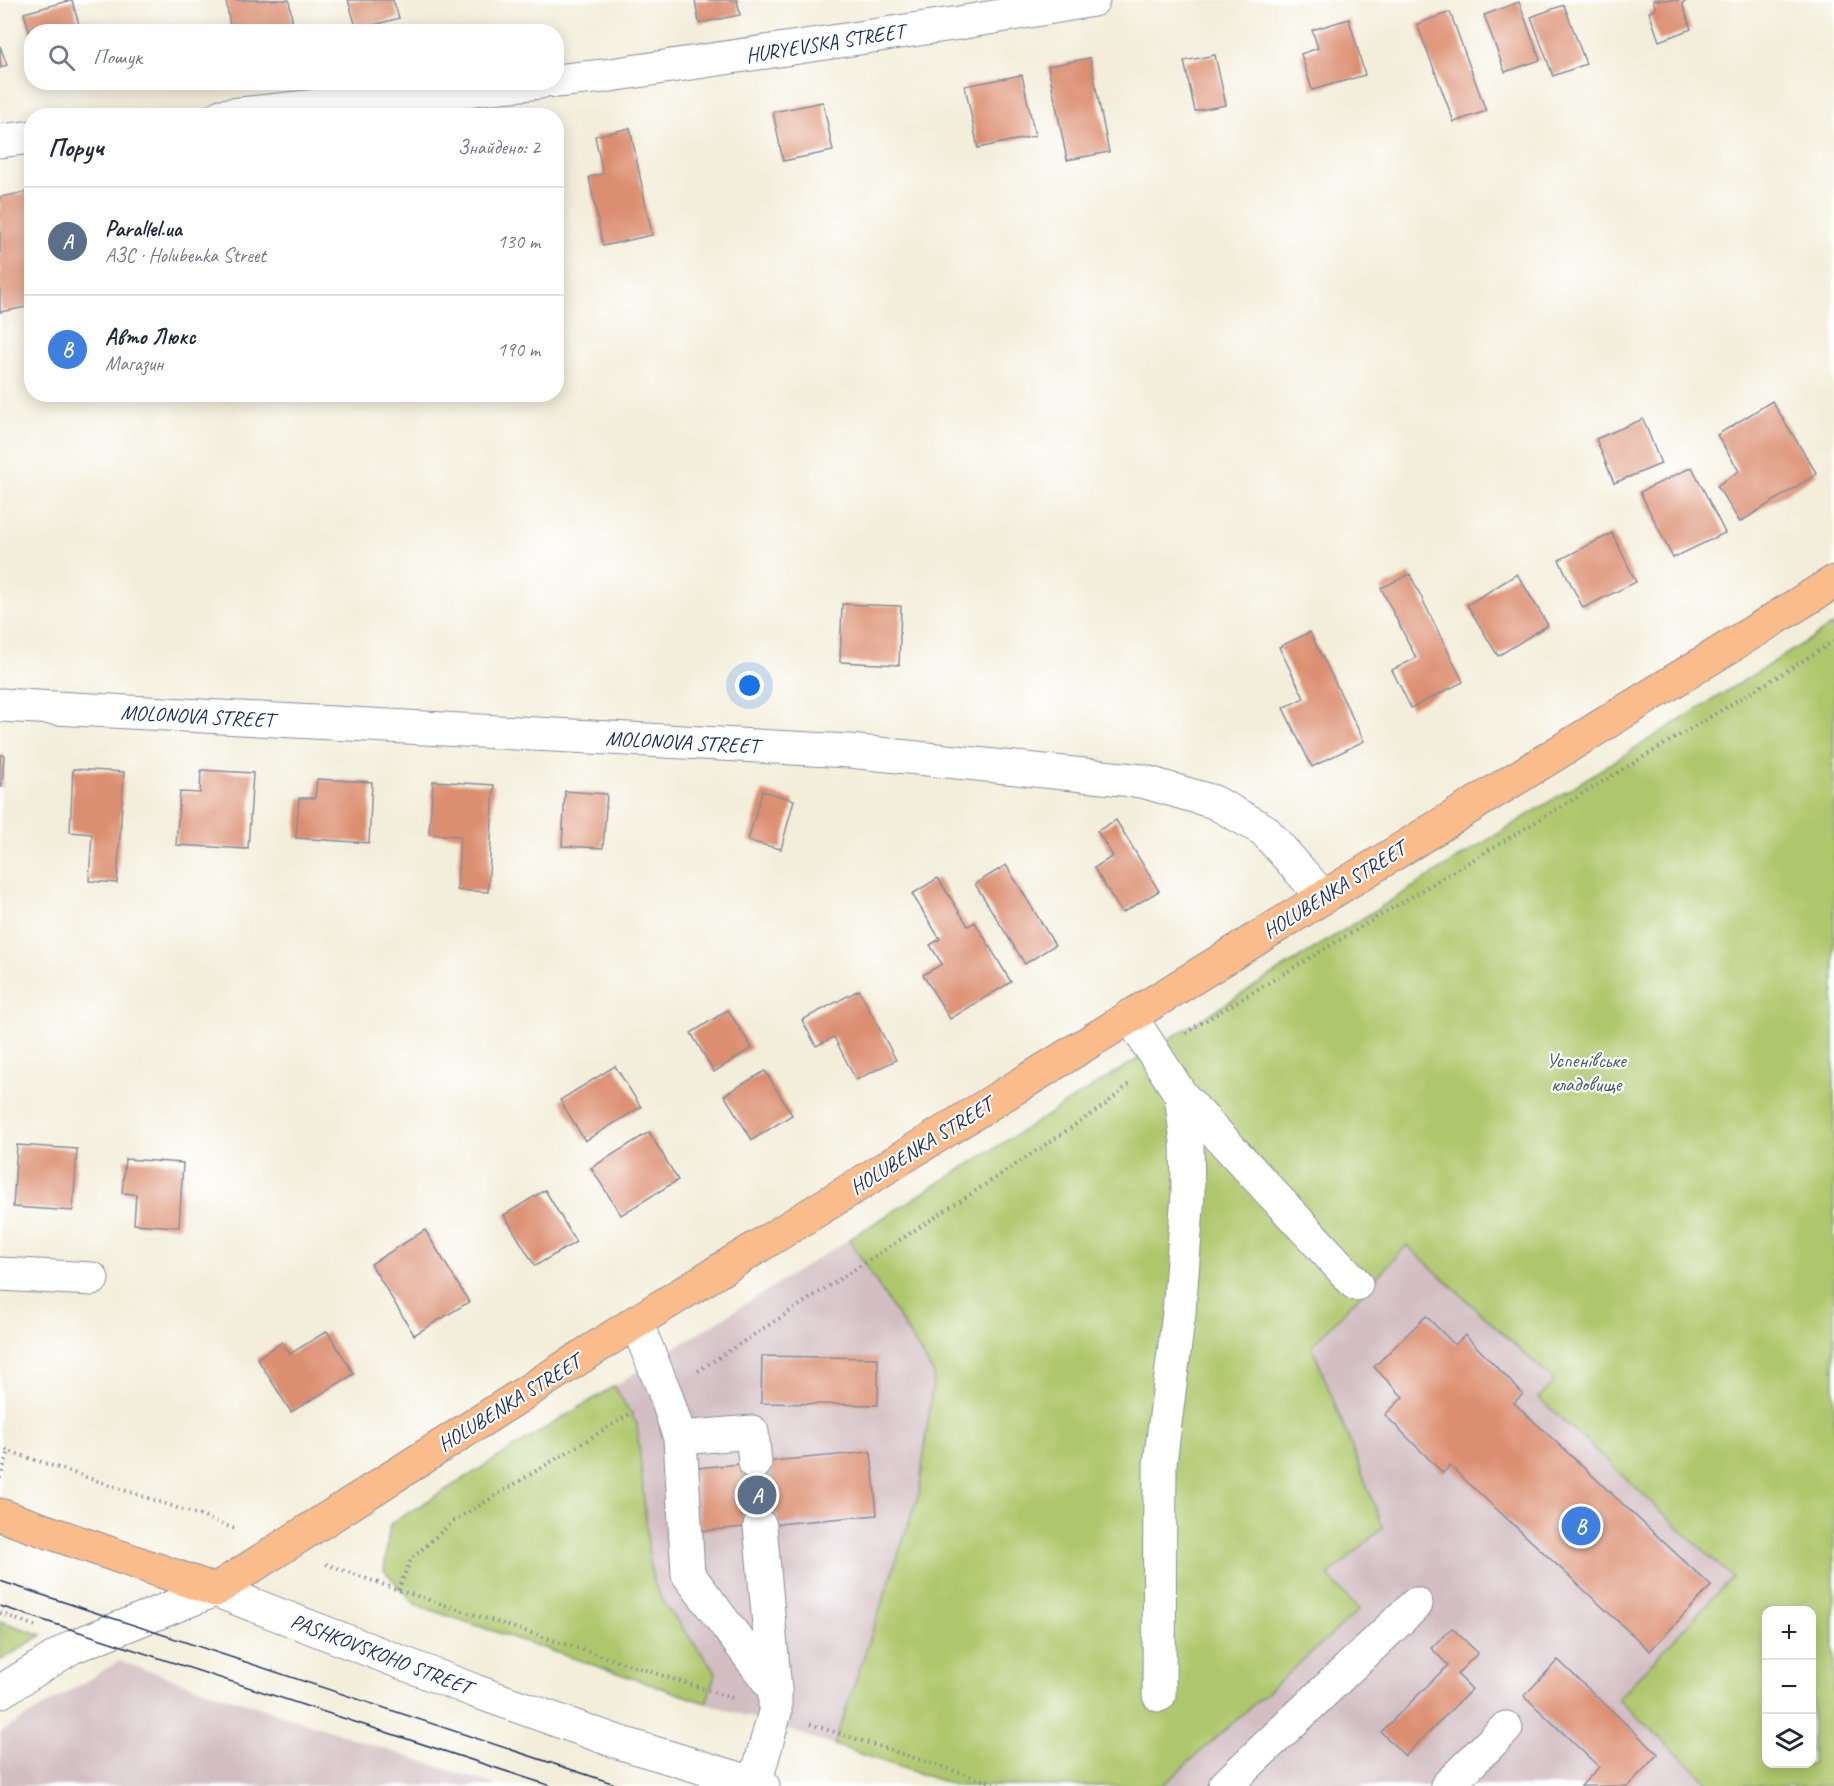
<!DOCTYPE html>
<html lang="uk">
<meta charset="utf-8">
<style>
body{margin:0;font-family:Caveat,sans-serif;background:#f6f6f7;color:#1f2937}
.controls{position:absolute;right:18px;bottom:18px;display:grid;overflow:hidden;border-radius:12px;box-shadow:0 3px 15px #0003}
.controls button{width:54px;height:54px;display:grid;place-items:center;padding:0;border:0;border-bottom:2px solid #e0e1e3;background:#fff;color:#1f2937;font:30px sans-serif}
.you{position:absolute;left:750px;top:686px;width:21px;height:21px;margin:-15px;border:4px solid #fff;border-radius:50%;background:#1a73e8;box-shadow:0 0 0 9px #1a73e833}
.badge{display:grid;place-items:center;width:39px;height:39px;border-radius:50%;background:#b45309;color:#fff;font-size:20px;font-weight:700}
.pin{position:absolute;translate:-50% -50%;border:3px solid #fff;box-shadow:0 2px 6px #0006}
.list{margin:0;padding:0;list-style:none}
h2{display:flex;justify-content:space-between;align-items:center;height:78px;margin:0;padding:0 24px;font-size:26px}
h2 small{font-size:20px;font-weight:400;color:#747a83}
.list li{display:grid;grid-template-columns:39px 1fr auto;gap:18px;align-items:center;box-sizing:border-box;height:108px;padding:0 24px;border-top:2px solid #e0e1e3}
.list b{display:block;font-size:22px;white-space:nowrap}
.list p{margin:0;font-size:20px;white-space:nowrap;color:#747a83}
.list em{font-size:20px;font-style:normal;color:#747a83}
.icon{flex:none;width:33px;height:33px;fill:none;stroke:currentColor;stroke-width:2;stroke-linecap:round;stroke-linejoin:round}
.map{position:relative;flex:none;width:1834px;height:1786px;overflow:hidden}
.search{position:absolute;background:#fff;box-shadow:0 3px 15px #0003;left:24px;top:24px;width:540px;height:66px;display:flex;align-items:center;gap:15px;box-sizing:border-box;padding:0 21px;border-radius:24px;color:#747a83;font-size:22px}
.panel{position:absolute;background:#fff;box-shadow:0 3px 15px #0003;left:24px;top:108px;width:540px;height:294px;border-radius:24px}
.map>svg:first-child{display:block}
</style>
<div class="map">
<svg width="1834" height="1786" viewBox="0 0 1834 1786">
<rect width="100%" height="100%" fill="#fff"/>
<filter id="ink" filterUnits="userSpaceOnUse"><feTurbulence type="fractalNoise" baseFrequency=".0167" numOctaves="2"/><feDisplacementMap in="SourceGraphic" scale="12" xChannelSelector="R" yChannelSelector="G"/><feConvolveMatrix kernelMatrix="1 2 1 2 8 2 1 2 1" color-interpolation-filters="sRGB"/></filter>
<filter id="wash" filterUnits="userSpaceOnUse"><feTurbulence type="fractalNoise" baseFrequency=".008" numOctaves="4" result="noise"/><feDisplacementMap in="SourceGraphic" scale="24" xChannelSelector="R" yChannelSelector="G"/><feGaussianBlur stdDeviation="1.35" result="paint"/><feColorMatrix in="noise" values="0 0 0 0 0 0 0 0 0 0 0 0 0 0 0 0 0 1.4 0 .05"/><feComposite in="paint" operator="in"/></filter>
<g filter="url(#wash)">
<rect width="100%" height="100%" fill="#f3eeda"/>
<g fill="#d2bec2">
<path d="M849,1239L934,1374L919,1493L834,1745L706,1703L716,1672L665,1605L655,1586L650,1566L637,1424L614,1386Z"/>
<path d="M1407,1245L1554,1382L1539,1398L1732,1577L1619,1699L1707,1782L1703,1786H1162L1359,1610L1328,1576L1383,1527L1312,1346Z"/>
<path d="M119,1661L497,1786H0V1733Z"/>
</g>
<g fill="#afc76c" stroke="#657b65" stroke-width="1.5" fill-rule="evenodd">
<path d="M1834,624V1786H1703L1707,1781L1618,1699L1732,1577L1539,1398L1554,1381L1407,1245L1312,1346L1383,1527L1328,1576L1359,1610L1162,1786H956L834,1745L919,1493L934,1374L849,1239ZM1766,1610H1812V1764H1766Z"/>
<path d="M614,1386L637,1424L650,1566L655,1586L665,1605L716,1672L706,1703L416,1605L384,1570L390,1524Z"/>
<path d="M0,1621L42,1635L0,1661Z"/>
</g>
<g id="blocks">
<g fill="#dc8e6f">
<path d="M72,0L81,32H32L31,37L24,13Z"/>
<path d="M226,0H289L294,32H231Z"/>
<path d="M348,0H393L399,18L357,30Z"/>
<path d="M695,0H737L740,15L699,23Z"/>
<path d="M1653,0H1689L1682,3L1691,29L1659,41L1649,12L1656,9Z"/>
<path d="M1519,2L1540,60L1505,72L1484,15Z"/>
<path d="M1564,5L1586,64L1553,76L1531,17Z"/>
<path d="M1450,12L1486,111L1454,122L1417,24Z"/>
<path d="M1349,19L1365,75L1312,90L1301,54L1318,48L1312,30Z"/>
<path d="M0,46L7,65L0,68Z"/>
<path d="M1215,55L1226,105L1195,111L1184,61Z"/>
<path d="M1090,58L1109,152L1067,160L1048,66Z"/>
<path d="M1022,75L1035,136L978,148L965,86Z"/>
<path d="M823,102L833,151L783,161L773,112Z"/>
<path d="M630,128L652,235L603,246L589,177L603,174L595,136Z"/>
<path d="M32,191V306L0,312V197Z"/>
<path d="M1772,401L1817,474L1740,522L1717,486L1739,471L1717,435Z"/>
<path d="M1643,419L1661,464L1614,483L1596,439Z"/>
<path d="M1692,467L1725,533L1673,558L1640,492Z"/>
<path d="M1612,533L1636,582L1583,608L1559,560Z"/>
<path d="M1410,574L1463,682L1411,708L1392,670L1416,658L1381,588Z"/>
<path d="M1517,574L1548,625L1498,656L1467,605Z"/>
<path d="M842,604L901,606L899,665L840,662Z"/>
<path d="M1310,632L1364,741L1312,767L1283,708L1304,698L1279,647Z"/>
<path d="M0,755H4L2,787H0Z"/>
<path d="M73,769L124,772L117,883L89,881L92,834L70,832Z"/>
<path d="M201,770L253,773L248,849L176,845L180,792L200,793Z"/>
<path d="M317,779L372,782L369,843L296,838L299,798H315Z"/>
<path d="M433,781L494,785L488,892L457,890L460,836L429,834Z"/>
<path d="M565,791L607,794L603,848L562,846Z"/>
<path d="M762,791L794,800L781,849L748,841Z"/>
<path d="M1116,820L1159,891L1122,913L1094,868L1113,856L1097,831Z"/>
<path d="M1006,865L1055,945L1025,964L975,884Z"/>
<path d="M938,878L968,926L975,922L1011,982L950,1019L923,975L942,964L930,945L940,939L912,894Z"/>
<path d="M859,990L896,1060L856,1080L834,1037L816,1046L802,1020Z"/>
<path d="M728,1010L752,1048L714,1072L691,1033Z"/>
<path d="M615,1066L641,1107L585,1141L560,1100Z"/>
<path d="M765,1071L792,1115L752,1140L724,1095Z"/>
<path d="M649,1132L678,1180L621,1215L591,1168Z"/>
<path d="M17,1145L77,1149L73,1211L13,1207Z"/>
<path d="M125,1159L183,1163L179,1227L134,1224L136,1194L122,1193Z"/>
<path d="M545,1190L576,1242L535,1266L504,1215Z"/>
<path d="M425,1230L469,1302L414,1335L371,1264Z"/>
<path d="M1426,1316L1455,1345L1465,1335L1523,1394L1514,1403L1711,1586L1650,1651L1450,1466L1443,1473L1385,1415L1403,1397L1374,1367Z"/>
<path d="M327,1331L354,1374L291,1412L257,1358L282,1342L290,1354Z"/>
<path d="M762,1356L878,1358V1405L761,1403Z"/>
<path d="M871,1452L877,1515L701,1531L696,1468Z"/>
<path d="M1452,1628L1478,1653L1457,1674L1472,1689L1405,1756L1381,1732L1448,1665L1431,1648Z"/>
<path d="M1558,1660L1658,1754L1628,1786H1581L1599,1767L1524,1696Z"/>
</g>
</g>
</g>
<g filter="url(#ink)">
<use href="#blocks" fill-opacity="0" stroke="#878e9c" stroke-width="1.5"/>
<g fill="none" stroke-linecap="round" stroke-linejoin="round">
<path stroke="#c8c8c1" stroke-width="33" stroke-dasharray="33 16" stroke-linecap="butt" d="M755,1463L760,1526"/>
<g stroke="#878e9c" stroke-width="35">
<g id="minor">
<path d="M556,81L604,76L959,23L1093,0"/>
<path d="M221,116L540,82"/>
<path d="M0,141L32,137"/>
<path d="M0,705L849,751L1142,781L1214,802L1264,830L1323,897"/>
<path d="M1130,1016L1181,1095L1356,1284"/>
<path d="M0,1274L92,1279"/>
<path d="M636,1322L665,1393L680,1438L688,1574L775,1690"/>
<path d="M680,1438L752,1432L755,1463"/>
<path d="M0,1692L72,1647L215,1590L475,1691L615,1741L763,1786"/>
<path d="M1159,1695L1160,1463L1179,1313L1188,1194L1187,1142L1181,1095"/>
<path d="M755,1784L775,1712V1690L760,1526"/>
<path d="M1225,1786L1416,1604"/>
<path d="M1447,1786L1506,1728"/>
</g>
</g>
<g stroke="#878e9c" stroke-width="35">
<path id="highway" d="M0,1515L215,1590L636,1322L1834,582"/>
</g>
<g stroke="#878e9c" stroke-width="4" stroke-dasharray="1.5 4.5" stroke-linecap="butt">
<path d="M1186,1034L1195,1027L1793,667L1834,641"/>
<path d="M698,1371L997,1177L1105,1105L1130,1083"/>
<path d="M0,1448L198,1515L238,1530"/>
<path d="M0,1478L9,1451"/>
<path d="M326,1564L398,1590L732,1698"/>
<path d="M398,1590L411,1559L454,1521L633,1412"/>
<path d="M0,1613L35,1626"/>
<path d="M810,1724L1001,1786"/>
</g>
<use href="#minor" stroke="#fff" stroke-width="33"/>
<use href="#highway" stroke="#fabc8b" stroke-width="33"/>
<g stroke="#1b2f5e" stroke-width="1.5">
<path d="M0,1581L621,1786"/>
<path d="M0,1606L551,1786"/>
</g>
</g>
</g>
<g text-anchor="middle" dominant-baseline="central" stroke-width="4.5" stroke-linejoin="round" paint-order="stroke">
<g font-size="21" fill="#1b2f5e" stroke="#fff">
<text transform="translate(825 43) rotate(-9)">HURYEVSKA STREET</text>
<text transform="translate(197 716) rotate(3)">MOLONOVA STREET</text>
<text transform="translate(682 742) rotate(3)">MOLONOVA STREET</text>
<text transform="translate(1334 890) rotate(-32)">HOLUBENKA STREET</text>
<text transform="translate(921 1146) rotate(-32)">HOLUBENKA STREET</text>
<text transform="translate(509 1403) rotate(-32)">HOLUBENKA STREET</text>
<text transform="translate(381 1654) rotate(21)">PASHKOVSKOHO STREET</text>
</g>
<g font-size="21" fill="#475d62" stroke="#fff">
<text x="1586" y="1060">Успенівське<tspan x="1586" dy="24">кладовище</tspan></text>
</g>
</g>
</svg>
<div class="controls">
<button>+</button>
<button>−</button>
<button><svg class="icon" aria-label="layers" viewBox="0 0 24 24"><path d="M12 4l9 5-9 5-9-5zM3 14l9 5 9-5"/></svg></button>
</div>
<div class="you"></div>
<div class="pin badge" style="left:757px;top:1495px;background:#5c6f8a">A</div>
<div class="pin badge" style="left:1581px;top:1526px;background:#3f7fe0">B</div>
<div class="search"><svg class="icon" aria-label="search" viewBox="0 0 24 24"><circle cx="10" cy="10" r="6"/><path d="M15 15l6 6"/></svg>Пошук</div>
<section class="panel">
<h2>Поруч<small>Знайдено: 2</small></h2>
<ul class="list">
<li><span class="badge" style="background:#5c6f8a">A</span><div><b>Parallel.ua</b><p>АЗС · Holubenka Street</p></div><em>130 m</em></li>
<li><span class="badge" style="background:#3f7fe0">B</span><div><b>Авто Люкс</b><p>Магазин</p></div><em>190 m</em></li>
</ul>
</section>
</div>
